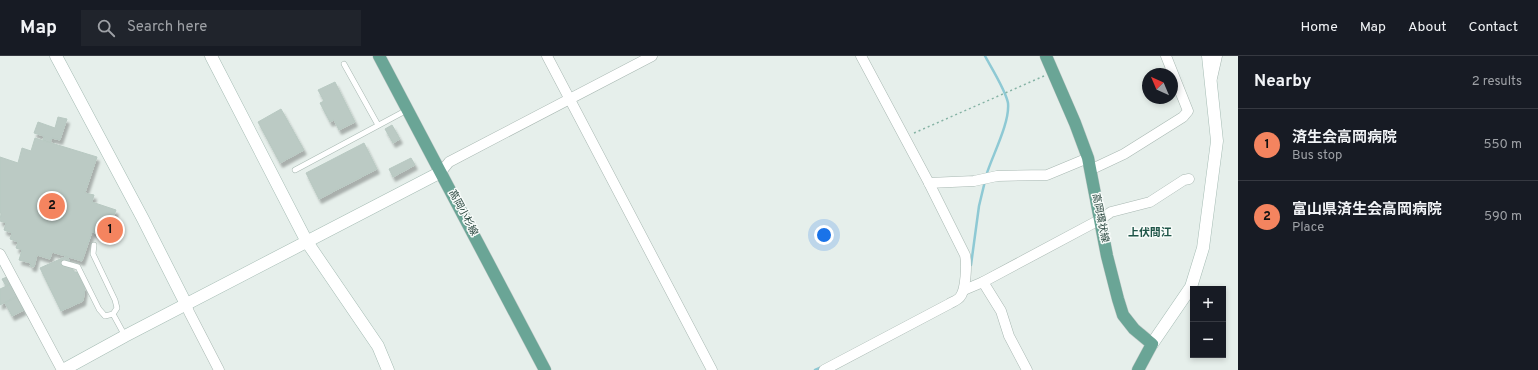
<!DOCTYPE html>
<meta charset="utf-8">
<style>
body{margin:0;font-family:Overpass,"Noto Sans JP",sans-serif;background:#20242c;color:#f1f3f6}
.controls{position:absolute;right:12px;bottom:12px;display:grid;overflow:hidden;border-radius:0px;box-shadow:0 2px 6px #0003}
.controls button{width:36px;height:36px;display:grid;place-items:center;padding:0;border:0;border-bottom:1px solid #363941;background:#171b24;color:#f1f3f6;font:20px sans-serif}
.compass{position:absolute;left:1142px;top:12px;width:36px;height:36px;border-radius:50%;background:#171b24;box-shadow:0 2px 6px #0003;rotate:316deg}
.you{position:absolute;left:824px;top:179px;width:14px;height:14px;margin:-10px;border:3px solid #fff;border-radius:50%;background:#1a73e8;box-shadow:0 0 0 6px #1a73e833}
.badge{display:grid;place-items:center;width:26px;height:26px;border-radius:50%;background:#f4845f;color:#111;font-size:13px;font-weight:700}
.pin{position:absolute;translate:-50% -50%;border:2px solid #fff;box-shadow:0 1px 4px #0006}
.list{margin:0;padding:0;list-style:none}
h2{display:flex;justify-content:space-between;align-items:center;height:52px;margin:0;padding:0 16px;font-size:17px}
h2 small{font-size:13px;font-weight:400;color:#9ea1a6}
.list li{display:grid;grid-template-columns:26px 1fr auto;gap:12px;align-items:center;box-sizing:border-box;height:72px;padding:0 16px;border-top:1px solid #363941}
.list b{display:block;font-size:15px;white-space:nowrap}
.list p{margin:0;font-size:13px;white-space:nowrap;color:#9ea1a6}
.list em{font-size:13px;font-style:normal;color:#9ea1a6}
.icon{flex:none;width:22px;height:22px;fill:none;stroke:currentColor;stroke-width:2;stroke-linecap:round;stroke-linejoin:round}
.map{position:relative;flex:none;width:1238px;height:314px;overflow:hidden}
header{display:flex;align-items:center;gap:24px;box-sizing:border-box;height:56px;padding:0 20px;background:#171b24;border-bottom:1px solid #363941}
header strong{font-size:19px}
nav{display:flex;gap:22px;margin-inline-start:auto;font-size:14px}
.search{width:280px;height:36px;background:#20242c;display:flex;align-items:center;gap:10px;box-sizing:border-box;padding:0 14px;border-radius:0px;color:#9ea1a6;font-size:15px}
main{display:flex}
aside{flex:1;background:#171b24}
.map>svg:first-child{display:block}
</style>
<header>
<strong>Map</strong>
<div class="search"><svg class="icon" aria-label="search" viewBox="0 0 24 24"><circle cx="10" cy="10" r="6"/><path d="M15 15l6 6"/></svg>Search here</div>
<nav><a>Home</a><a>Map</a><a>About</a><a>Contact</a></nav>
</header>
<main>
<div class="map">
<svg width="1238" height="314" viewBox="0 0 1238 314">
<defs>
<filter id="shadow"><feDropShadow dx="2.5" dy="4.5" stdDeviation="1" flood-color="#0004"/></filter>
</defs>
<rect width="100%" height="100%" fill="#e6efeb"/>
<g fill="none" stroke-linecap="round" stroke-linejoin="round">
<g stroke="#8ec9d4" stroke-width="2.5">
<path d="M985,0C991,11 1006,35 1008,47C1010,67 992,100 986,120"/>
<path d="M971,209L979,150L985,125"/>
<path d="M815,314L822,311"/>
</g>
</g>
<g fill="#bbcac4" stroke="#b8c9c2" filter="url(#shadow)">
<path d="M335,26L355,66L339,74L334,64L330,66L320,47L324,45L318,34Z"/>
<path d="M281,53L304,94L280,107L258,66Z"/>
<path d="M58,61L67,63L60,84L52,82L50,87L43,84L44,80L34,77L38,66L55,72Z"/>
<path d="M392,69L400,83L393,87L385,73Z"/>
<path d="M35,82L97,101L85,137L94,139L92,146L116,154L113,162L116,163L115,169L103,165L99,178L92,176L82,205L52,196L50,203L37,199L34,211L30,210L31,207L19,204L22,194L16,192L18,186L10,183L12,177L4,174L6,167L0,165L1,157H0V101L18,107L22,92L31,95Z"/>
<path d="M364,87L377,113L319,143L306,117Z"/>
<path d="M411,102L415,109L393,121L389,113Z"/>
<path d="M67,200L74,216H77L85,232L83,245L61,255L40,212Z"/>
<path d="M7,221L11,228L6,230L2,223Z"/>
<path d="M11,228L17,240L0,249V233Z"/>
<path d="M17,241L24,254L12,260L5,247Z"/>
</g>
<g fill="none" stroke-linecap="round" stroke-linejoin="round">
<g stroke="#a8b8b2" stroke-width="6">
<g id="lane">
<path d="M344,8L378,69"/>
<path d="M295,114L407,54"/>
<path d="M64,207L78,211L99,253L105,260L113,258L117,252L115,244L93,198L94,189"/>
<path d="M113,258L125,280"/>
</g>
</g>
<g stroke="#a8b8b2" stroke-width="11">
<g id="street">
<path d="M547,0L712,314"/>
<path d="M1212,22L1217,0"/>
<path d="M1090,114L1124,98L1183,61L1188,55L1166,0"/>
<path d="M441,116L449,106L652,0"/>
<path d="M929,127L974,125L997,120L1047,119L1088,102"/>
<path d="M0,198L62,314"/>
<path d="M983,226L1001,255L1009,280L1027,314"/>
<path d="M964,234L983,226L1101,163L1111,156L1150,146L1184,124L1189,123"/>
<path d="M186,248L189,256L219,314"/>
<path d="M824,314L949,248C952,246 958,244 960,241C966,234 967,208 965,199L929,127L861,0"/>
</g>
</g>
<g stroke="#a4bbb3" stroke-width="13">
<g id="secondary">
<path d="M56,0L143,163L186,248"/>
<path d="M211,0L307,186L378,290L388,314"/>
<path d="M1152,288L1191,231L1203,192L1217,85L1208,0"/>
<path d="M63,314L125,280L441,116"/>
</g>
</g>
<g stroke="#c2cac8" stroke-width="13">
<g id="primary">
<path d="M379,0L545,314"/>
<path d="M1046,0L1075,67L1088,102L1107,200L1118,243L1123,259L1134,273L1152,288L1138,314"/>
</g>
</g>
<path stroke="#86b3a5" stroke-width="1.5" stroke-dasharray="2 3" stroke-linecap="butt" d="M914,77L1044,20"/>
<use href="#lane" stroke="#fff" stroke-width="5"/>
<use href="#street" stroke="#fff" stroke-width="10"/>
<use href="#secondary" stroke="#fff" stroke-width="12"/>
<use href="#primary" stroke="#6aa596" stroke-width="12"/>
</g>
<g text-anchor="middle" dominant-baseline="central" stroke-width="3" stroke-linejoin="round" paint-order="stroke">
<g font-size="10" fill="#24423a" stroke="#f7fbf9">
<text transform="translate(463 157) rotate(62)">高岡小杉線</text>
<text transform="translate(1100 162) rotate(79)">高岡環状線</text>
</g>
<g font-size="11" font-weight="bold" fill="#1f5548" stroke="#f7fbf9">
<text x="1150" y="177">上伏間江</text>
</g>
</g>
</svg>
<div class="controls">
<button>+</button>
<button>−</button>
</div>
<svg class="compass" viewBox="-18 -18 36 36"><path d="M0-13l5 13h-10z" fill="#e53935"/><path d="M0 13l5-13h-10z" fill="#9ea1a6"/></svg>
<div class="you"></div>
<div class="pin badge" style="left:110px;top:174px">1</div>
<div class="pin badge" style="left:52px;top:150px">2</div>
</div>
<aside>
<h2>Nearby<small>2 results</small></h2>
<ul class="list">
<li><span class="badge">1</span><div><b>済生会高岡病院</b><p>Bus stop</p></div><em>550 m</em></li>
<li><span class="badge">2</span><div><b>富山県済生会高岡病院</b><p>Place</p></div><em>590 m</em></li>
</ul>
</aside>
</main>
